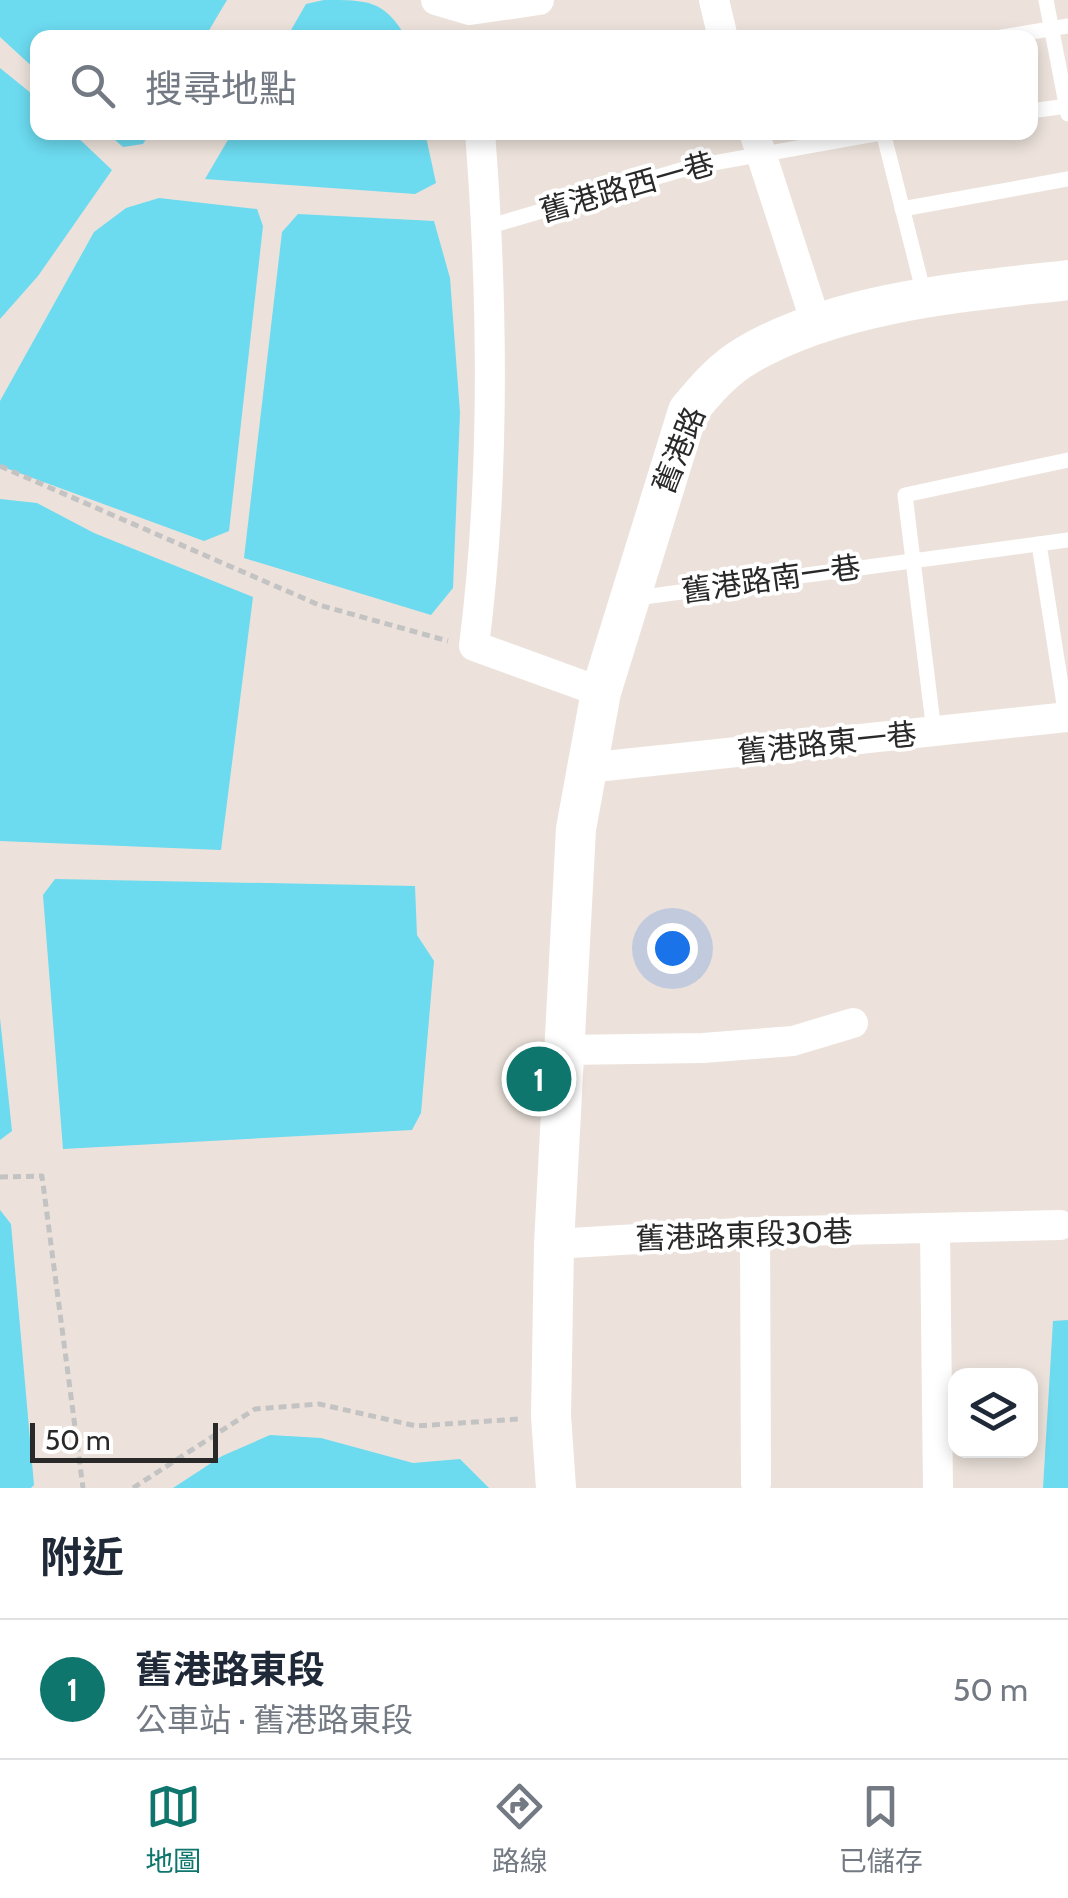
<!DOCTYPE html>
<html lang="zh-TW">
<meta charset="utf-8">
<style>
body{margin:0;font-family:Cabin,"Noto Sans TC",sans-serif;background:#f2f2f3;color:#1f2937}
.controls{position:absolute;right:30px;bottom:30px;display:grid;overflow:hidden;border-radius:20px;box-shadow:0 5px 15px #0003}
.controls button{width:90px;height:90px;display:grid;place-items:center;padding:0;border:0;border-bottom:2px solid #e0e1e3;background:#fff;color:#1f2937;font:50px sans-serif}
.scale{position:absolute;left:30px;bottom:25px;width:188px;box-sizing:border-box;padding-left:10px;border:5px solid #292929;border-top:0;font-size:28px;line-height:35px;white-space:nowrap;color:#292929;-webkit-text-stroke:8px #fff;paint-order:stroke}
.you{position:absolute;left:672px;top:948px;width:35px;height:35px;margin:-25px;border:8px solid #fff;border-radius:50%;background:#1a73e8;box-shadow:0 0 0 15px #1a73e833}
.badge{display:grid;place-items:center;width:65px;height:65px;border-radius:50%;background:#0f766e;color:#fff;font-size:32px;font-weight:700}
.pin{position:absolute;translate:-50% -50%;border:5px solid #fff;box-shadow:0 2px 10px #0006}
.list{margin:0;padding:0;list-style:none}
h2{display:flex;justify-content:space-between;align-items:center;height:130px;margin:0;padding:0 40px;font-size:42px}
h2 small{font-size:32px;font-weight:400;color:#747a83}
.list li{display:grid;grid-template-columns:65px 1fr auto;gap:30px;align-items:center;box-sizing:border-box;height:140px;padding:0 40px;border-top:2px solid #e0e1e3}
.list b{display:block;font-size:38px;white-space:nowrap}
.list p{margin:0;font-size:32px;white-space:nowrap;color:#747a83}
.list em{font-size:32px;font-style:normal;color:#747a83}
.icon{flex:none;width:55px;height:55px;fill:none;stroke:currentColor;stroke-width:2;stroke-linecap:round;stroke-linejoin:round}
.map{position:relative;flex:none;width:1068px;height:1488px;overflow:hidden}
.search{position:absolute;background:#fff;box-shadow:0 5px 15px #0003;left:30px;right:30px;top:30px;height:110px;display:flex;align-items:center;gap:25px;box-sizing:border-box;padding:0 35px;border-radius:20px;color:#747a83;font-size:38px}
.sheet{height:270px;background:#fff}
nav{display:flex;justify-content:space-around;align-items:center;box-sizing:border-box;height:140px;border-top:2px solid #e0e1e3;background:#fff;font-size:28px;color:#747a83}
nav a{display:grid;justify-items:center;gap:5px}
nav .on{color:#0f766e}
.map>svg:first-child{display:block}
</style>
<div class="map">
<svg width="1068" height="1488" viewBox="0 0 1068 1488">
<rect width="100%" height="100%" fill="#ece2db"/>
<g fill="#6cdaef">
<path d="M0,0H227L205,37L38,38L37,71L0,37Z"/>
<path d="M324,0C369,0 383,0 406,37H287L306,4Z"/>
<path d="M0,68L37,98L38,132L73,133L112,170L38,276L0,319Z"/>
<path d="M425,132L436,183L415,194L205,179L232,133Z"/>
<path d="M107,133H150L143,144L123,147Z"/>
<path d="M159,198L257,209L263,226L229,531L204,541L0,466V401L94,232L126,208Z"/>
<path d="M298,214L434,221L450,278L460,413L453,588L431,615L244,558L282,232Z"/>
<path d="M0,499L37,503L94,533L253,597L221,850L0,841Z"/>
<path d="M55,879L415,886L417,935L434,961L421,1113L412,1130L63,1149L43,895Z"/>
<path d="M0,1018L12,1131L0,1140Z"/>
<path d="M0,1210L11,1224L34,1485L31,1488H0Z"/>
<path d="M1068,1320V1488H1043L1053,1321Z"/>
<path d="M270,1435L321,1438L413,1463L460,1459L489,1488H173L222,1456Z"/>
</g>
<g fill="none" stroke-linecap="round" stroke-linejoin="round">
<g stroke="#c3c3c3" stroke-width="5" stroke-dasharray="8 5" stroke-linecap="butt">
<path d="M0,466L319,605L448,641"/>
<path d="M0,1177L42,1176L83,1488"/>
<path d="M133,1488L255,1409L319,1404L416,1426L519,1419"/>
</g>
<g stroke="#fff" stroke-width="15">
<path d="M1046,0L1068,114"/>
<path d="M996,38L1068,26"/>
<path d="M1030,111L1068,106"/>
<path d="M883,132L925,298"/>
<path d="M902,209L1068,179"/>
<path d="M487,227L691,167L886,132"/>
<path d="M1039,544L1066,717"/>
<path d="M636,598L1068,540"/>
<path d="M934,732L905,495L1068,460"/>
</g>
<g stroke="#fff" stroke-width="30">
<path d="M436,0L470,10L539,0"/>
<path d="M714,0L723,38"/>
<path d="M480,132C493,300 495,480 474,646L601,692"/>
<path d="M754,132L816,323"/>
<path d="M586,768L1068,717"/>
<path d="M564,1050L703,1048L793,1041L853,1023"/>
<path d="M935,1230L938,1488"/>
<path d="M755,1232L756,1483"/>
<path d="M554,1244L755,1232L1060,1225"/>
</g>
<path stroke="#fff" stroke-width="40" d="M556,1488L551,1416L554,1244L576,829L601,692L688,411C706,389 724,368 749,354C841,301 964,292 1068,280"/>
</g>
<g text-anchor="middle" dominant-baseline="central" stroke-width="8" stroke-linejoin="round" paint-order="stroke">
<g font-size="30" fill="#292929" stroke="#fff">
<text transform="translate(627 187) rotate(-16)">舊港路西一巷</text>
<text transform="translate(679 450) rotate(-68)">舊港路</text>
<text transform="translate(771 579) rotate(-8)">舊港路南一巷</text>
<text transform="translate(827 743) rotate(-6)">舊港路東一巷</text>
<text transform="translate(744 1235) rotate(-2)">舊港路東段30巷</text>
</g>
</g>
</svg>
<div class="controls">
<button><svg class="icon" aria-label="layers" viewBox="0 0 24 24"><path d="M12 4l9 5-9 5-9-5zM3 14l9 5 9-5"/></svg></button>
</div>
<div class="scale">50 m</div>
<div class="you"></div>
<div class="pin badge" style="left:539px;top:1079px">1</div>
<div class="search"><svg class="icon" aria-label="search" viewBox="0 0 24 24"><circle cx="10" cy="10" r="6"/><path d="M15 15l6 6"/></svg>搜尋地點</div>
</div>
<section class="sheet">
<h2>附近<small></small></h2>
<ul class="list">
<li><span class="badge">1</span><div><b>舊港路東段</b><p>公車站 · 舊港路東段</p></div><em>50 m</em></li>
</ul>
</section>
<nav>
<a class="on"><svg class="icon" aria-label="map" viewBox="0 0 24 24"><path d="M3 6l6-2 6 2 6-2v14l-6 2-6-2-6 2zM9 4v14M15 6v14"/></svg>地圖</a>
<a><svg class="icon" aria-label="directions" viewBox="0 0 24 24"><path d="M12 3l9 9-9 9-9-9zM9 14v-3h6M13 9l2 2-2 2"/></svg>路線</a>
<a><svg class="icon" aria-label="saved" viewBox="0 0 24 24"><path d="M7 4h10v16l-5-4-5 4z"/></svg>已儲存</a>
</nav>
